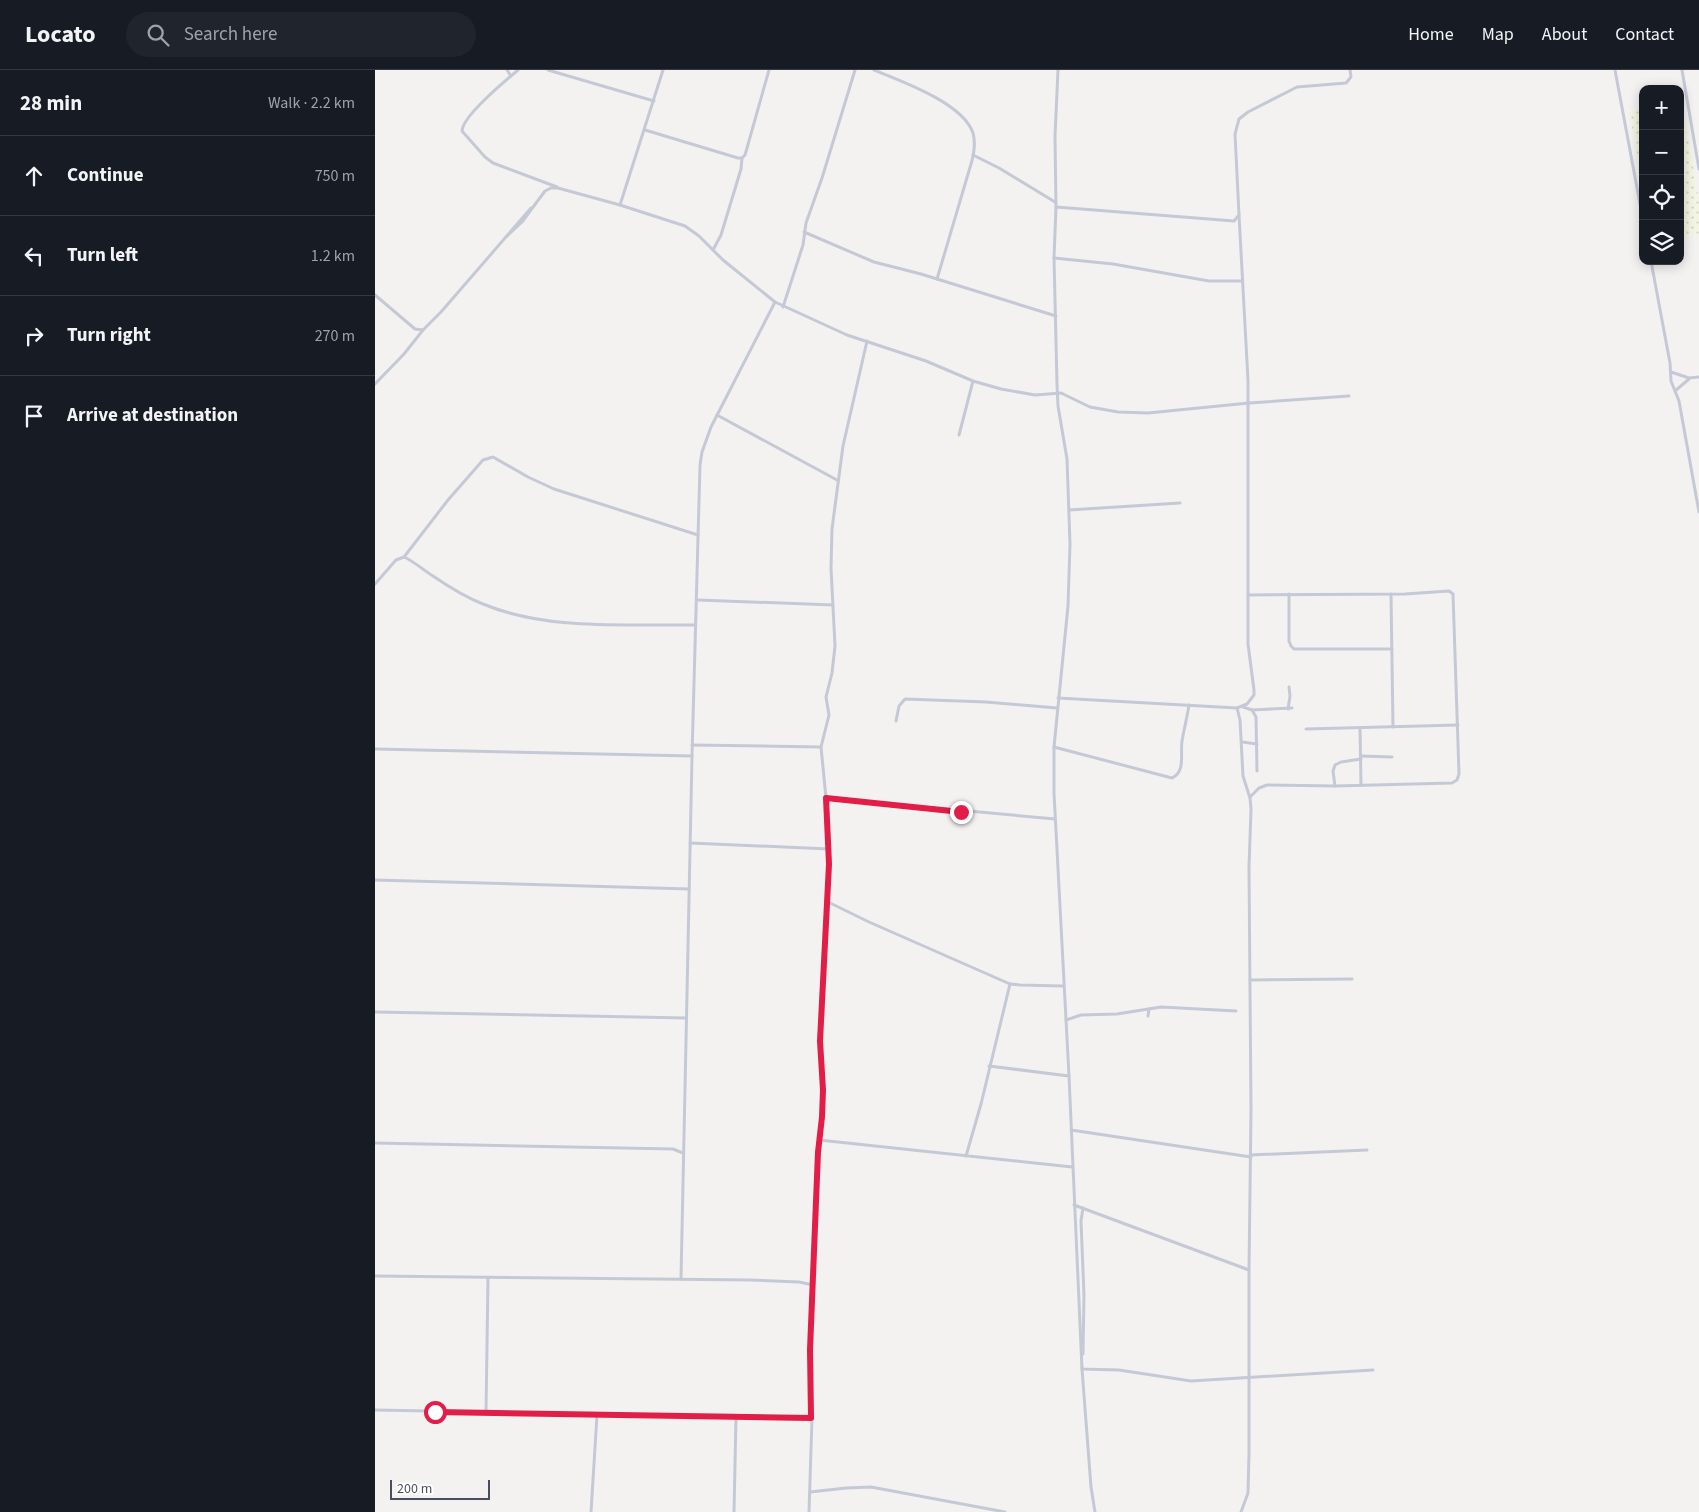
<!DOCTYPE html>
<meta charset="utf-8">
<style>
body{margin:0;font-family:"Source Sans 3",sans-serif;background:#20242c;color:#f1f3f6}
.controls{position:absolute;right:15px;top:15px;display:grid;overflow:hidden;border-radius:10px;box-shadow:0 2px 12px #0003}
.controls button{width:45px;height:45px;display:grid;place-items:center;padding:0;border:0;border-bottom:1px solid #363941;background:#171b24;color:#f1f3f6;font:25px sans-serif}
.scale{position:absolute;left:15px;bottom:12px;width:100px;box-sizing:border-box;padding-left:5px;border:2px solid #484e5f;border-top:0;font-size:14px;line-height:18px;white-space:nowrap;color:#484e5f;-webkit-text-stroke:4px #fff;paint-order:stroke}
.stop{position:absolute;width:15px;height:15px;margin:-11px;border:4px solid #e11d48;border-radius:50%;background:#fff}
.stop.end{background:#e11d48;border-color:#fff;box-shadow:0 1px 5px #0008}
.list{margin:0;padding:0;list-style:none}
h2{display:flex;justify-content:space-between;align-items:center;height:65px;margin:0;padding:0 20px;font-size:21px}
h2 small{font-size:16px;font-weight:400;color:#9ea1a6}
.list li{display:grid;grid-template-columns:32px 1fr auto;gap:15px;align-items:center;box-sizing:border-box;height:80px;padding:0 20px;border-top:1px solid #363941}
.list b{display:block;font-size:19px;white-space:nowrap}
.list em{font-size:16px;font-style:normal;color:#9ea1a6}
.icon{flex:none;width:28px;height:28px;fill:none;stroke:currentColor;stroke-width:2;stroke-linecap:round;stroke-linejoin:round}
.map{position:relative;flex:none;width:1324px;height:1442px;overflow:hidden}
header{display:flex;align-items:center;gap:30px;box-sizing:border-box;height:70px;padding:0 25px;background:#171b24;border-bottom:1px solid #363941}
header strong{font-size:24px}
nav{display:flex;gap:28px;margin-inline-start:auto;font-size:18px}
.search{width:350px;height:45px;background:#20242c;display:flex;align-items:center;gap:12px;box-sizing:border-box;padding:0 18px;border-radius:28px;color:#9ea1a6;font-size:19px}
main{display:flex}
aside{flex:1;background:#171b24}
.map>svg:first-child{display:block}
</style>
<header>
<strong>Locato</strong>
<div class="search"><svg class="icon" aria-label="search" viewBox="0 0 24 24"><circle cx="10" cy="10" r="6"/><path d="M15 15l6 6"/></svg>Search here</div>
<nav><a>Home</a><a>Map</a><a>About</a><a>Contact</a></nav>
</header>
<main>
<aside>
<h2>28 min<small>Walk · 2.2 km</small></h2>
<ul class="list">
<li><svg class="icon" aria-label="ahead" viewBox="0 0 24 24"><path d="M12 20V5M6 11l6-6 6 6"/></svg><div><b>Continue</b></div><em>750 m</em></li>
<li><svg class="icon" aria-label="left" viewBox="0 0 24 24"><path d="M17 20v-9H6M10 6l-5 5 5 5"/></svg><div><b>Turn left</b></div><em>1.2 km</em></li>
<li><svg class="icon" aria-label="right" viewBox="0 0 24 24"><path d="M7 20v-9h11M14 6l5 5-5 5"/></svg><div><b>Turn right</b></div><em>270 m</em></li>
<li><svg class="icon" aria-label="arrive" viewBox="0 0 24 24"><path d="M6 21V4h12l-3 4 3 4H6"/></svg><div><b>Arrive at destination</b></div></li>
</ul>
</aside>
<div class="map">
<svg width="1324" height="1442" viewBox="0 0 1324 1442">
<defs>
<pattern id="sand-dots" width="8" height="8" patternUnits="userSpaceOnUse" patternTransform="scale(1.25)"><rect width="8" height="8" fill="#f4f4e2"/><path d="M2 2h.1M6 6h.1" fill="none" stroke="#d3d3c4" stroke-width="1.8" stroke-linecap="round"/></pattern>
</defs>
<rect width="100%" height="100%" fill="#f3f2f1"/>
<g fill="url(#sand-dots)">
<path d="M1305,33H1307L1324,132V165L1305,169Z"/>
<path d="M1268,39V117L1254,41Z"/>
</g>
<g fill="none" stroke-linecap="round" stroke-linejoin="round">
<g stroke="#c5c9d6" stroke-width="3">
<path d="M132,0L136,6"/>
<path d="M143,0C131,10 87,47 87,61L110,87L118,93L182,117"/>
<path d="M173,0L279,31"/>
<path d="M499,0C526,11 588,33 598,63C601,74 599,84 596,94L562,209"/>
<path d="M683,0L680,66L681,137L679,188L682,314L683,336L692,389L695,474L693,536L679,677V723L694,1006L707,1299L716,1417L720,1442"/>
<path d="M1240,0L1268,150"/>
<path d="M1307,0L1324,99"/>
<path d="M270,60L363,88H367L370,85L394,0"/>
<path d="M598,85L624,98L680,132"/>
<path d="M245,135L288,0"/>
<path d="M681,137L859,151L864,145L860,64L864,49L873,42L922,17L971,13L976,7L975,0"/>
<path d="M429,162L499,192L546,204L681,246"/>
<path d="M132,166L147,152L170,121L176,118H183L245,135L310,156L324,166L348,190L400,232L472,265L551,291L598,311L626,319L660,325L686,323L715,337L743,342L773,343L874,333L974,326"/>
<path d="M338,180L346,165L366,99L367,88"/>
<path d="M679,188L738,194L834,211H867"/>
<path d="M1276,191L1295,293L1296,311L1304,331L1324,442"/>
<path d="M0,225L40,259L48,260L66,242L156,138"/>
<path d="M408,237L428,175L431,153L447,108L480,0"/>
<path d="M1296,302L1314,308L1324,307"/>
<path d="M0,314L29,284L48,260"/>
<path d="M1300,321L1314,309"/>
<path d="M342,345L462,410"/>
<path d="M584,365L598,311"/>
<path d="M694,440L805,433"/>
<path d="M29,487L73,430L108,390L118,387L153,407L179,419L323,465"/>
<path d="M0,514L21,490L29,487C40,492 48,500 58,506C74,517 90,527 108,534C173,561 251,554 320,555"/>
<path d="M914,524V571L916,576L919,579H1017"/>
<path d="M1016,524L1018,657"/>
<path d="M873,525L1030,524L1074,521L1078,524L1084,704L1082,710L1077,713L960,716L892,715L884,718L875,727"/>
<path d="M323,530L458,535"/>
<path d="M683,628L862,638L872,634L879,625V620L873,574V310L864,145"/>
<path d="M868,637L877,640L881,647L882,701"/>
<path d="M862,638L865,650L868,706L875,728L876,739L874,797L876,1040L874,1200V1383L873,1423L866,1442"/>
<path d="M913,639L915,626L914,617"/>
<path d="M877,640L917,638"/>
<path d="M521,651L524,636L530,629L611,632L682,638"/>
<path d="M985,658L986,715"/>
<path d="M931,659L1083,655"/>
<path d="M867,672L882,674"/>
<path d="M317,675L446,677"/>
<path d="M679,677L797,708C811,702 805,683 807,671C809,659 812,648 814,635"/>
<path d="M0,679L317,686"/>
<path d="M986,686L1017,687"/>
<path d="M960,716L958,701L960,695L966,692L986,689"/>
<path d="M451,728L680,749"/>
<path d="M315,773L454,779"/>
<path d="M0,810L314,819"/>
<path d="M451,831L494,852L635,914L645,915L688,916"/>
<path d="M875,910L977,909"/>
<path d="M0,942L311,948"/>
<path d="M773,946L774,939"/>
<path d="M691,950L706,945L742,944L786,937L861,941"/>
<path d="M614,996L694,1006"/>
<path d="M696,1060L876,1087"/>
<path d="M444,1070L697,1097"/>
<path d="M0,1073L298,1079L308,1083"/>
<path d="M875,1085L992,1080"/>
<path d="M591,1086L606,1034L635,914"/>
<path d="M699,1135L874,1200"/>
<path d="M0,1206L375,1210L424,1212L438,1215"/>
<path d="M306,1209L317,686L325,395L327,382L336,357L400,232"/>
<path d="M708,1284L709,1225L706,1151L708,1138"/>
<path d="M707,1297V1299L744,1300L816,1311L998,1300"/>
<path d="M0,1340L437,1348"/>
<path d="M111,1342L113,1208"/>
<path d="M435,1422L471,1418L496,1417L630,1442"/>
<path d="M216,1442L222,1345"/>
<path d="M359,1442L361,1347"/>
<path d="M434,1442L437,1348L435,1280L443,1081L447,1047L448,1020L445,971L454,794L451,728L446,677L454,645L451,627L457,603L460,576L456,498L457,459L468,376L492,271"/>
</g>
</g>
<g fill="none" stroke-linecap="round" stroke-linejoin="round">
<path stroke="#e11d48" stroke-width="6" d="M60,1342L436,1348L435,1280L443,1082L447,1047L448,1020L445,971L454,794L451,728L586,742"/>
</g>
</svg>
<div class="controls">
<button>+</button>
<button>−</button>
<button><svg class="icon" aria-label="locate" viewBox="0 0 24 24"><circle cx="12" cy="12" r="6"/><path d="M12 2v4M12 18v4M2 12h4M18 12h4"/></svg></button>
<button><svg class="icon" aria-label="layers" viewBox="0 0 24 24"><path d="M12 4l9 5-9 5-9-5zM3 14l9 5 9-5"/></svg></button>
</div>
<div class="scale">200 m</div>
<div class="stop" style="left:60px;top:1342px"></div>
<div class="stop end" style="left:586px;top:742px"></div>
</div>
</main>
